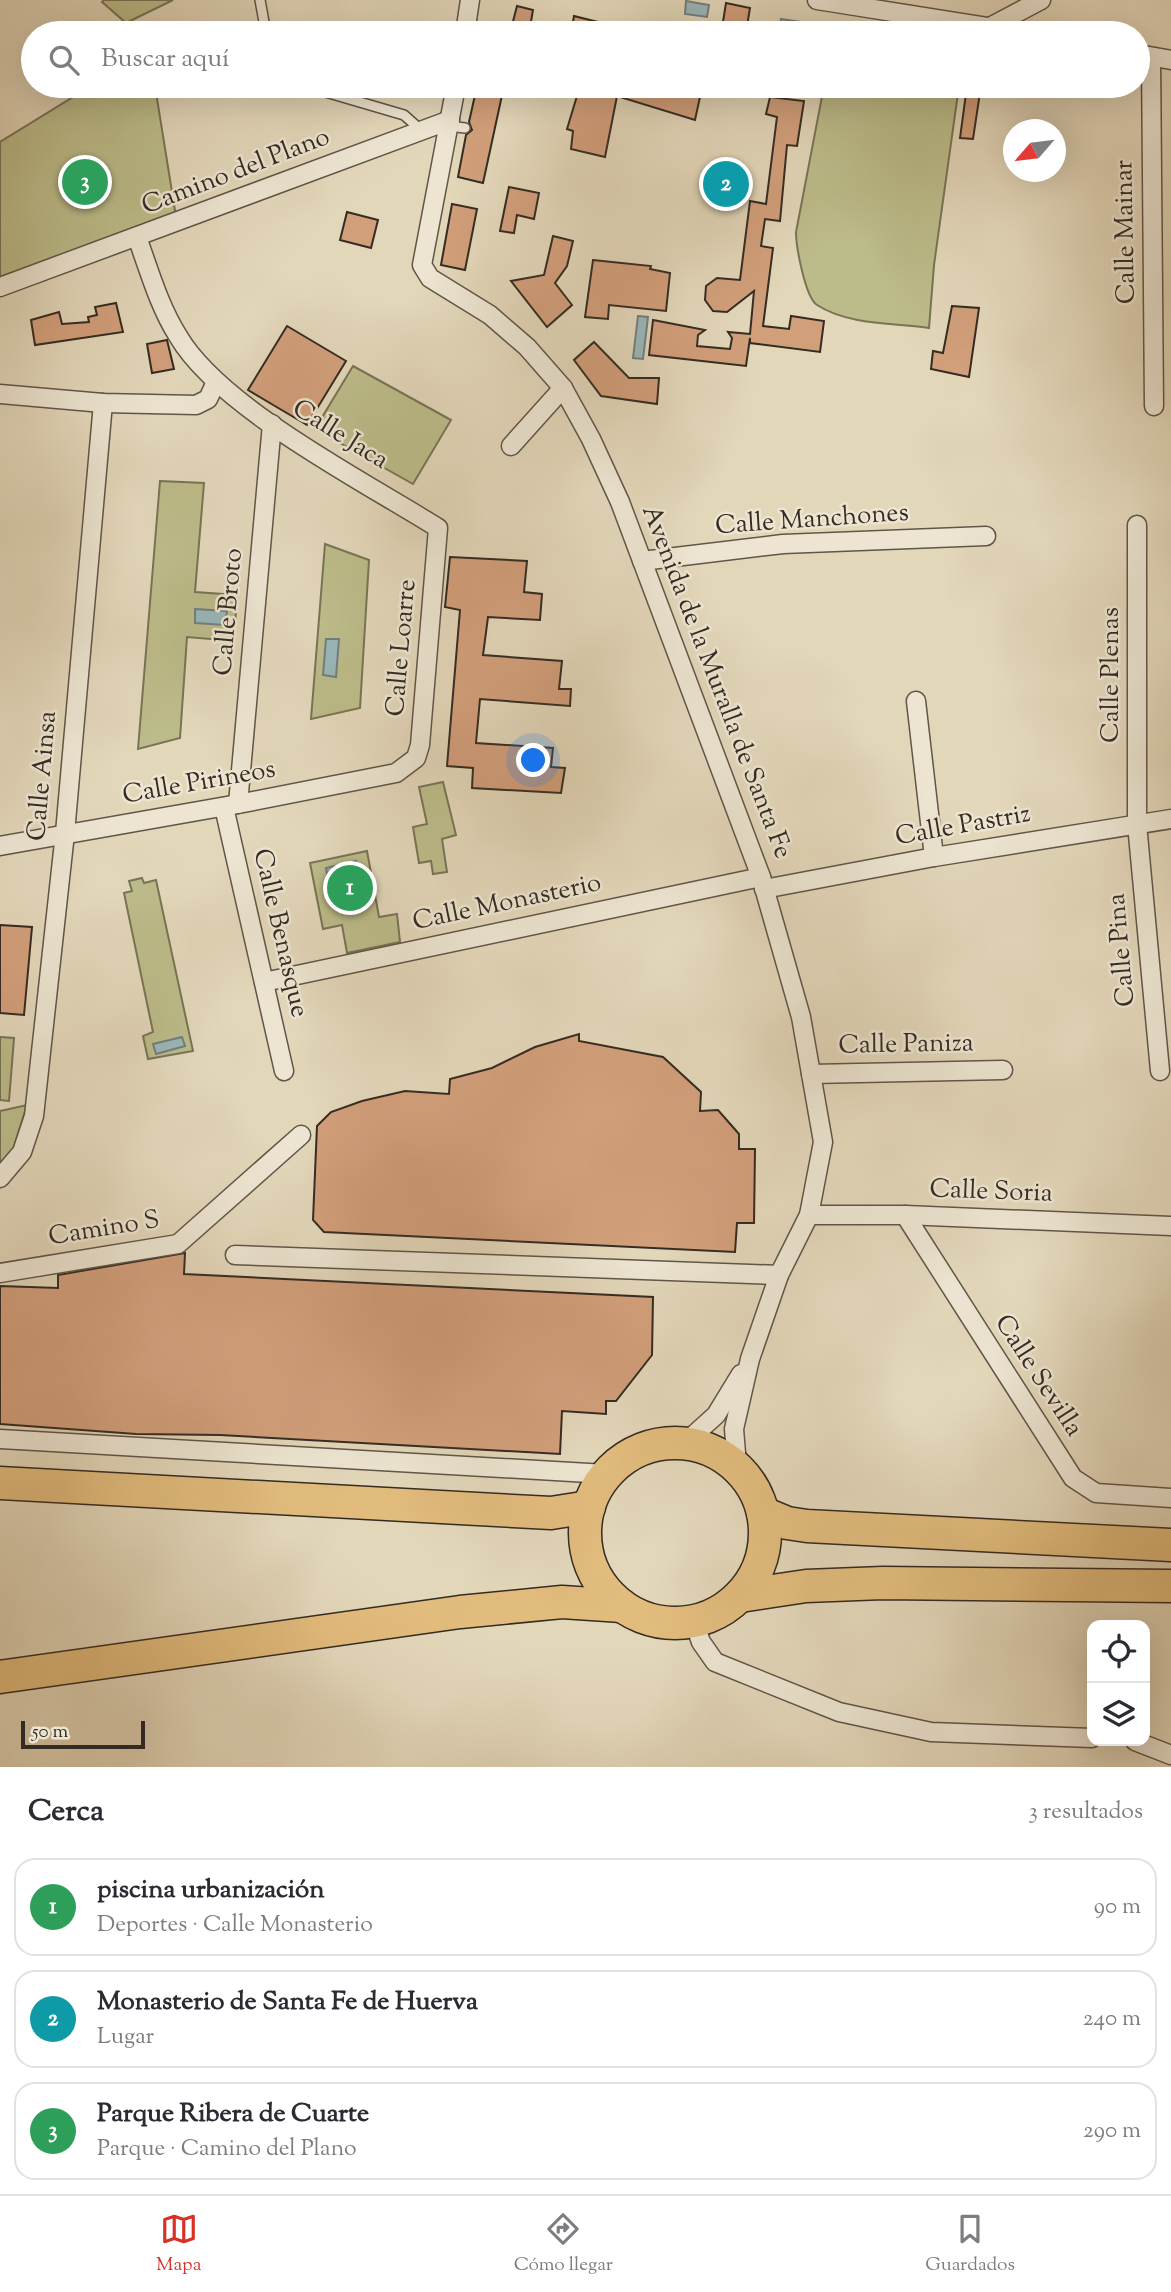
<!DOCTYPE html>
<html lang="es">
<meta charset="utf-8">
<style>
body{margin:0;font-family:"Sorts Mill Goudy",serif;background:#f7f7f7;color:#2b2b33}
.controls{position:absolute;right:21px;bottom:21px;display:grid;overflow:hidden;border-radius:14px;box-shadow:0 7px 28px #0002}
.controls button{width:63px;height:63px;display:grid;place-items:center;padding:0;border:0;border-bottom:2px solid #e1e1e2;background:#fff;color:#2b2b33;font:35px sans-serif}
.compass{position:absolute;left:1003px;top:119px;width:63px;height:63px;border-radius:50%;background:#fff;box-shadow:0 7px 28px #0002;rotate:242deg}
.scale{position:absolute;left:21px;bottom:18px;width:124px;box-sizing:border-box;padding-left:7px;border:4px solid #342b22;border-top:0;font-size:19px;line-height:24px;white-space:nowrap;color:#342b22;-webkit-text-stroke:5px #ede5d2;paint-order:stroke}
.you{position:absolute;left:534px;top:761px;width:24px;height:24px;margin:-18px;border:5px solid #fff;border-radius:50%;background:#1a73e8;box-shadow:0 0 0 10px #1a73e833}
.badge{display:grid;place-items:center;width:46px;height:46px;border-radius:50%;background:#d93025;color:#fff;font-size:23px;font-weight:700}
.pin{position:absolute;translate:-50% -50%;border:4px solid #fff;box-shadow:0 2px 7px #0006}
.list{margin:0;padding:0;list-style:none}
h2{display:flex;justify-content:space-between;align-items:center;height:91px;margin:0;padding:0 28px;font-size:30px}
h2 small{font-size:23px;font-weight:400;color:#7c7c81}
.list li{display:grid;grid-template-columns:46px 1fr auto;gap:21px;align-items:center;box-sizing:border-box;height:98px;margin:0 14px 14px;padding:0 14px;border:2px solid #e1e1e2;border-radius:21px}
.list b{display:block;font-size:26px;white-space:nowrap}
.list p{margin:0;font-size:23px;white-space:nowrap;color:#7c7c81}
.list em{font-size:23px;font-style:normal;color:#7c7c81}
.icon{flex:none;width:38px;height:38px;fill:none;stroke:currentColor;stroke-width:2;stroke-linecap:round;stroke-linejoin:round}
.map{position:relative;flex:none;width:1171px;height:1767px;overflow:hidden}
.search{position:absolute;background:#fff;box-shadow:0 7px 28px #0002;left:21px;right:21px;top:21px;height:77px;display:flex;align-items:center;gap:18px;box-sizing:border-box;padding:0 24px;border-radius:38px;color:#7c7c81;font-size:26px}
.sheet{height:427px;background:#fff}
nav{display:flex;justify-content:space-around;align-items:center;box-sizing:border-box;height:98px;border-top:2px solid #e1e1e2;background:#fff;font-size:19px;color:#7c7c81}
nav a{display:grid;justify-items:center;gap:4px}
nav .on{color:#d93025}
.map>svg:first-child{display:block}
</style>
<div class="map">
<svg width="1171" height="1767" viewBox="0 0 1171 1767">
<rect width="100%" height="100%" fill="#e3d7ba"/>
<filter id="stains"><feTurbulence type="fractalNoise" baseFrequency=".00286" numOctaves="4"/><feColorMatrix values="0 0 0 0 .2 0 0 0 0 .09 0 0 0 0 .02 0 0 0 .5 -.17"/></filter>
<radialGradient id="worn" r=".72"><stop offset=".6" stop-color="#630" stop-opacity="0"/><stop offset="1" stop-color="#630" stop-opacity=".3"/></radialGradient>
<g fill="#bcbc8a" stroke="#787456" stroke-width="2">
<path d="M104,0H173L126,23L102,2Z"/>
<path d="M836,22L902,33H834Z"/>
<path d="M91,86H155L177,223L0,287V142Z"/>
<path d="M824,86H959L934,265L929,328C893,323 848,325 817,305C805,297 796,246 796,232Z"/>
<path d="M353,366L451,420L413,484L315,429Z"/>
<path d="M160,481L204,483L195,592L237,595L234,641L187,637L180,738L138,749Z"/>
<path d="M325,544L369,560L360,708L311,719Z"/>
<path d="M443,782L456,835L442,839L447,872L433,874L431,861L419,863L413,827L427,824L419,787Z"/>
<path d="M367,851L379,917L397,914L400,942L347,953L342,925L323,929L310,863Z"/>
<path d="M142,878L144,883L156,880L193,1051L148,1059L143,1036L153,1032L124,893L132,891L129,881Z"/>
<path d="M0,1037L14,1038L9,1101L0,1100Z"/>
<path d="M27,1105L12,1153L0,1164V1111Z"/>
</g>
<g fill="#9ab7bb" stroke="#717f7e" stroke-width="2">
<path d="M686,1L709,5L707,17L685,14Z"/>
<path d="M781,19L809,23L807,33L779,31Z"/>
<path d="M638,316L648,317L643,359L633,358Z"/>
<path d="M195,609L227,611L225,625L195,623Z"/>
<path d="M326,639H339L336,677L323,675Z"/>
<path d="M356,861L364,896L342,901L337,877L328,879L326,868Z"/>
<path d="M182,1037L185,1046L156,1054L153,1044Z"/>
</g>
<g fill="#d29f7b" stroke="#342b22" stroke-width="2">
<path d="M726,3L750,8L747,26L723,22Z"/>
<path d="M517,6L533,10L529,33H510Z"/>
<path d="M574,16L598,22L595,33H571Z"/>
<path d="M477,86H504L483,183L458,177L466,135L472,130L469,122Z"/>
<path d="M580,86H655L700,97L695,120L617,96L605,157L571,149L573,131L567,129Z"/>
<path d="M967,86H981L973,139L960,138Z"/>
<path d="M770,97L804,101L797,146L787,145L780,221L765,219L761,246L773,248L763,326L789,329L791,316L824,321L820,352L750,343V338L746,366L649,355L653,320L705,330L698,335L697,346L730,349L732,338L728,332L750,334L754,291L727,312L713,311L705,300L706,286L717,278L740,280L750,201L766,204L777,117L766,114Z"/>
<path d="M509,187L539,193L534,219L517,215L514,233L500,231Z"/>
<path d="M452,204L477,209L465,270L441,265Z"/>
<path d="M347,212L378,220L371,248L340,240Z"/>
<path d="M553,236L573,241L567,266L555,283L572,305L547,327L511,281L544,275Z"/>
<path d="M593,260L651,266L650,269L670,273L666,311L609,305L608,319L585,317Z"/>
<path d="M116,303L123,332L35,345L31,320L59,312L62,324L89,322L88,317L97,315L95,307Z"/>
<path d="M952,306L979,308L969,377L931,369L933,351L943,353Z"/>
<path d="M287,326L346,361L307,425L248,390Z"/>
<path d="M167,340L174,369L152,373L147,344Z"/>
<path d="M594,342L629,378H659L657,404L601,396L574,360Z"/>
<path d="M450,557L527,561L524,592L542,594L540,620L488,617L483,655L562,661L559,689H571L570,706L480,699L476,743L553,748L551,767L565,768L561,793L472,788L473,768L447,766L460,610L445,607Z"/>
<path d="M0,925L32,927L24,1015L0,1013Z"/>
<path d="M579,1034V1041L663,1057L701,1092L700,1111L718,1110L739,1134V1149H755L754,1223H737L735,1252L324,1232L313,1220L317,1126L331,1112L362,1101L405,1091L449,1094L450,1079L492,1068L535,1047Z"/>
<path d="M185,1253L184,1274L653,1297L652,1355L616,1401H606V1414L562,1411L560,1454L220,1435L136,1434L0,1424V1286L58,1288V1275Z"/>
</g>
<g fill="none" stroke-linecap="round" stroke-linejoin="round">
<g stroke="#605648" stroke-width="12">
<g id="lane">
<path d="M260,0L266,33"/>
<path d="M305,86L404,115L422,131"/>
<path d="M449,126L465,128"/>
</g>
</g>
<g stroke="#605648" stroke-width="21">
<g id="street">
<path d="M817,0L1025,33"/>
<path d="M990,27L1041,0"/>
<path d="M465,33L470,0"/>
<path d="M1138,54L1171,60"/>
<path d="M1151,57L1154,406"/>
<path d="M456,86L422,265L430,278L490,315L527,347L563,388L591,439L620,502L761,877L801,1017L823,1142L809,1215L779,1275L750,1359L734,1429L737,1465"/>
<path d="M0,287L450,120"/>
<path d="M0,394L103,403L196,405L208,399L216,382"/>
<path d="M511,446L563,388"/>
<path d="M1137,525V824L1160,1071"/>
<path d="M642,561L783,544L986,536"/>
<path d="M916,701L934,857"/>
<path d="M238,804L272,424"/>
<path d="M224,807L284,1071"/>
<path d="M0,846L238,804L396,773L416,758L420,745L438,528C365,482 220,408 178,336C159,306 149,270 137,237"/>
<path d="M764,889L934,857L1171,819"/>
<path d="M264,982L761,877"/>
<path d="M811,1074L1003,1070"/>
<path d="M0,1178L22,1152L34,1116L65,833L103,403"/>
<path d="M809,1215H905L1171,1226"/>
<path d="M905,1215L1073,1478L1096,1493L1171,1498"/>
<path d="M235,1255L779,1275"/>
<path d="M0,1273L178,1244L301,1135"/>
<path d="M0,1439L606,1474"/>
<path d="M686,1442L716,1415L741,1374"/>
<path d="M694,1622L701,1642L715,1662L839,1712L931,1732L1092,1738"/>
<path d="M1135,1741L1171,1755"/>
</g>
</g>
<g stroke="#342b22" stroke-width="35">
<g id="highway">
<circle cx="675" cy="1533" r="90"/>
<path d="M0,1483L551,1513L589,1507"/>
<path d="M763,1513L787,1523L807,1526L1171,1545"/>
<path d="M740,1596L806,1586L883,1583L1171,1586"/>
<path d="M0,1677L460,1612L562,1602L622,1606"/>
</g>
</g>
<use href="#lane" stroke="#ede5d2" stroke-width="9"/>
<use href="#street" stroke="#ede5d2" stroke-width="18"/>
<use href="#highway" stroke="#e2bc7d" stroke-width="32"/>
</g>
<g text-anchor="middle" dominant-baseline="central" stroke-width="5" stroke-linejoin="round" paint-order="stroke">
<g font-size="26" fill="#342b22" stroke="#ede5d2">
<text transform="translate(236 172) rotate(-21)">Camino del Plano</text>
<text transform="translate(1126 232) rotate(-91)">Calle Mainar</text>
<text transform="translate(340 435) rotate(32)">Calle Jaca</text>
<text transform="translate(812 520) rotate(-4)">Calle Manchones</text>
<text transform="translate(229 612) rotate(-85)">Calle Broto</text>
<text transform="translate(402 648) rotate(-85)">Calle Loarre</text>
<text transform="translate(1111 675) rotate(-90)">Calle Plenas</text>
<text transform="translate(716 682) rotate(69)">Avenida de la Muralla de Santa Fe</text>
<text transform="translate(43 776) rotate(-85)">Calle Ainsa</text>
<text transform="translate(199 783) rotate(-10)">Calle Pirineos</text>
<text transform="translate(963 826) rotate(-10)">Calle Pastriz</text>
<text transform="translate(507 903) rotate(-12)">Calle Monasterio</text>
<text transform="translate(280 933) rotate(77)">Calle Benasque</text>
<text transform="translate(1122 950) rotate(-95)">Calle Pina</text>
<text transform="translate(906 1045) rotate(-1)">Calle Paniza</text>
<text transform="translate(991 1192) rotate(2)">Calle Soria</text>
<text transform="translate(104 1229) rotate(-9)">Camino S</text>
<text transform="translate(1038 1376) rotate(57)">Calle Sevilla</text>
</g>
</g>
<rect width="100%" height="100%" filter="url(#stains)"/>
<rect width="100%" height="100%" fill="url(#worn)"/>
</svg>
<div class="controls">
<button><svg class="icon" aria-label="locate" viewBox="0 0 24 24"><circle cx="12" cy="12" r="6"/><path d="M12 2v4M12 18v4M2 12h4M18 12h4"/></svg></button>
<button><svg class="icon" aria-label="layers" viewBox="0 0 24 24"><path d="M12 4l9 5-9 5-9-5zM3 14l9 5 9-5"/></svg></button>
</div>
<svg class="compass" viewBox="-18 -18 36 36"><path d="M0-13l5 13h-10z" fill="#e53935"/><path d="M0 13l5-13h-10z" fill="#7c7c81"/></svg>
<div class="scale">50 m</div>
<div class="you"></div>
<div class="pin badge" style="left:350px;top:888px;background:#2e9e5b">1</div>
<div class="pin badge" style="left:726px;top:184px;background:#0f9aa8">2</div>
<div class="pin badge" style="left:85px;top:182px;background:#2e9e5b">3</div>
<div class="search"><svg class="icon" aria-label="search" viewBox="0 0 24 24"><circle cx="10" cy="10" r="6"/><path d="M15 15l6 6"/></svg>Buscar aquí</div>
</div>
<section class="sheet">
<h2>Cerca<small>3 resultados</small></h2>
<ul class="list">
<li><span class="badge" style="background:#2e9e5b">1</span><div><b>piscina urbanización</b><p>Deportes · Calle Monasterio</p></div><em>90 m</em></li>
<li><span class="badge" style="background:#0f9aa8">2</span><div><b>Monasterio de Santa Fe de Huerva</b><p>Lugar</p></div><em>240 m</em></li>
<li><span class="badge" style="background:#2e9e5b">3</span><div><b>Parque Ribera de Cuarte</b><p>Parque · Camino del Plano</p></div><em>290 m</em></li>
</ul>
</section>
<nav>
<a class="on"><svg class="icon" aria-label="map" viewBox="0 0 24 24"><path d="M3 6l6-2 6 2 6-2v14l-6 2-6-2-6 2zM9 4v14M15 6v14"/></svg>Mapa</a>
<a><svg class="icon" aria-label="directions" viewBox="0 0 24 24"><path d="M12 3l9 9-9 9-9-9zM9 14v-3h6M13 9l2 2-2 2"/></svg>Cómo llegar</a>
<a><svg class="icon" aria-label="saved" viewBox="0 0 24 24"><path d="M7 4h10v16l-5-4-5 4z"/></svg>Guardados</a>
</nav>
